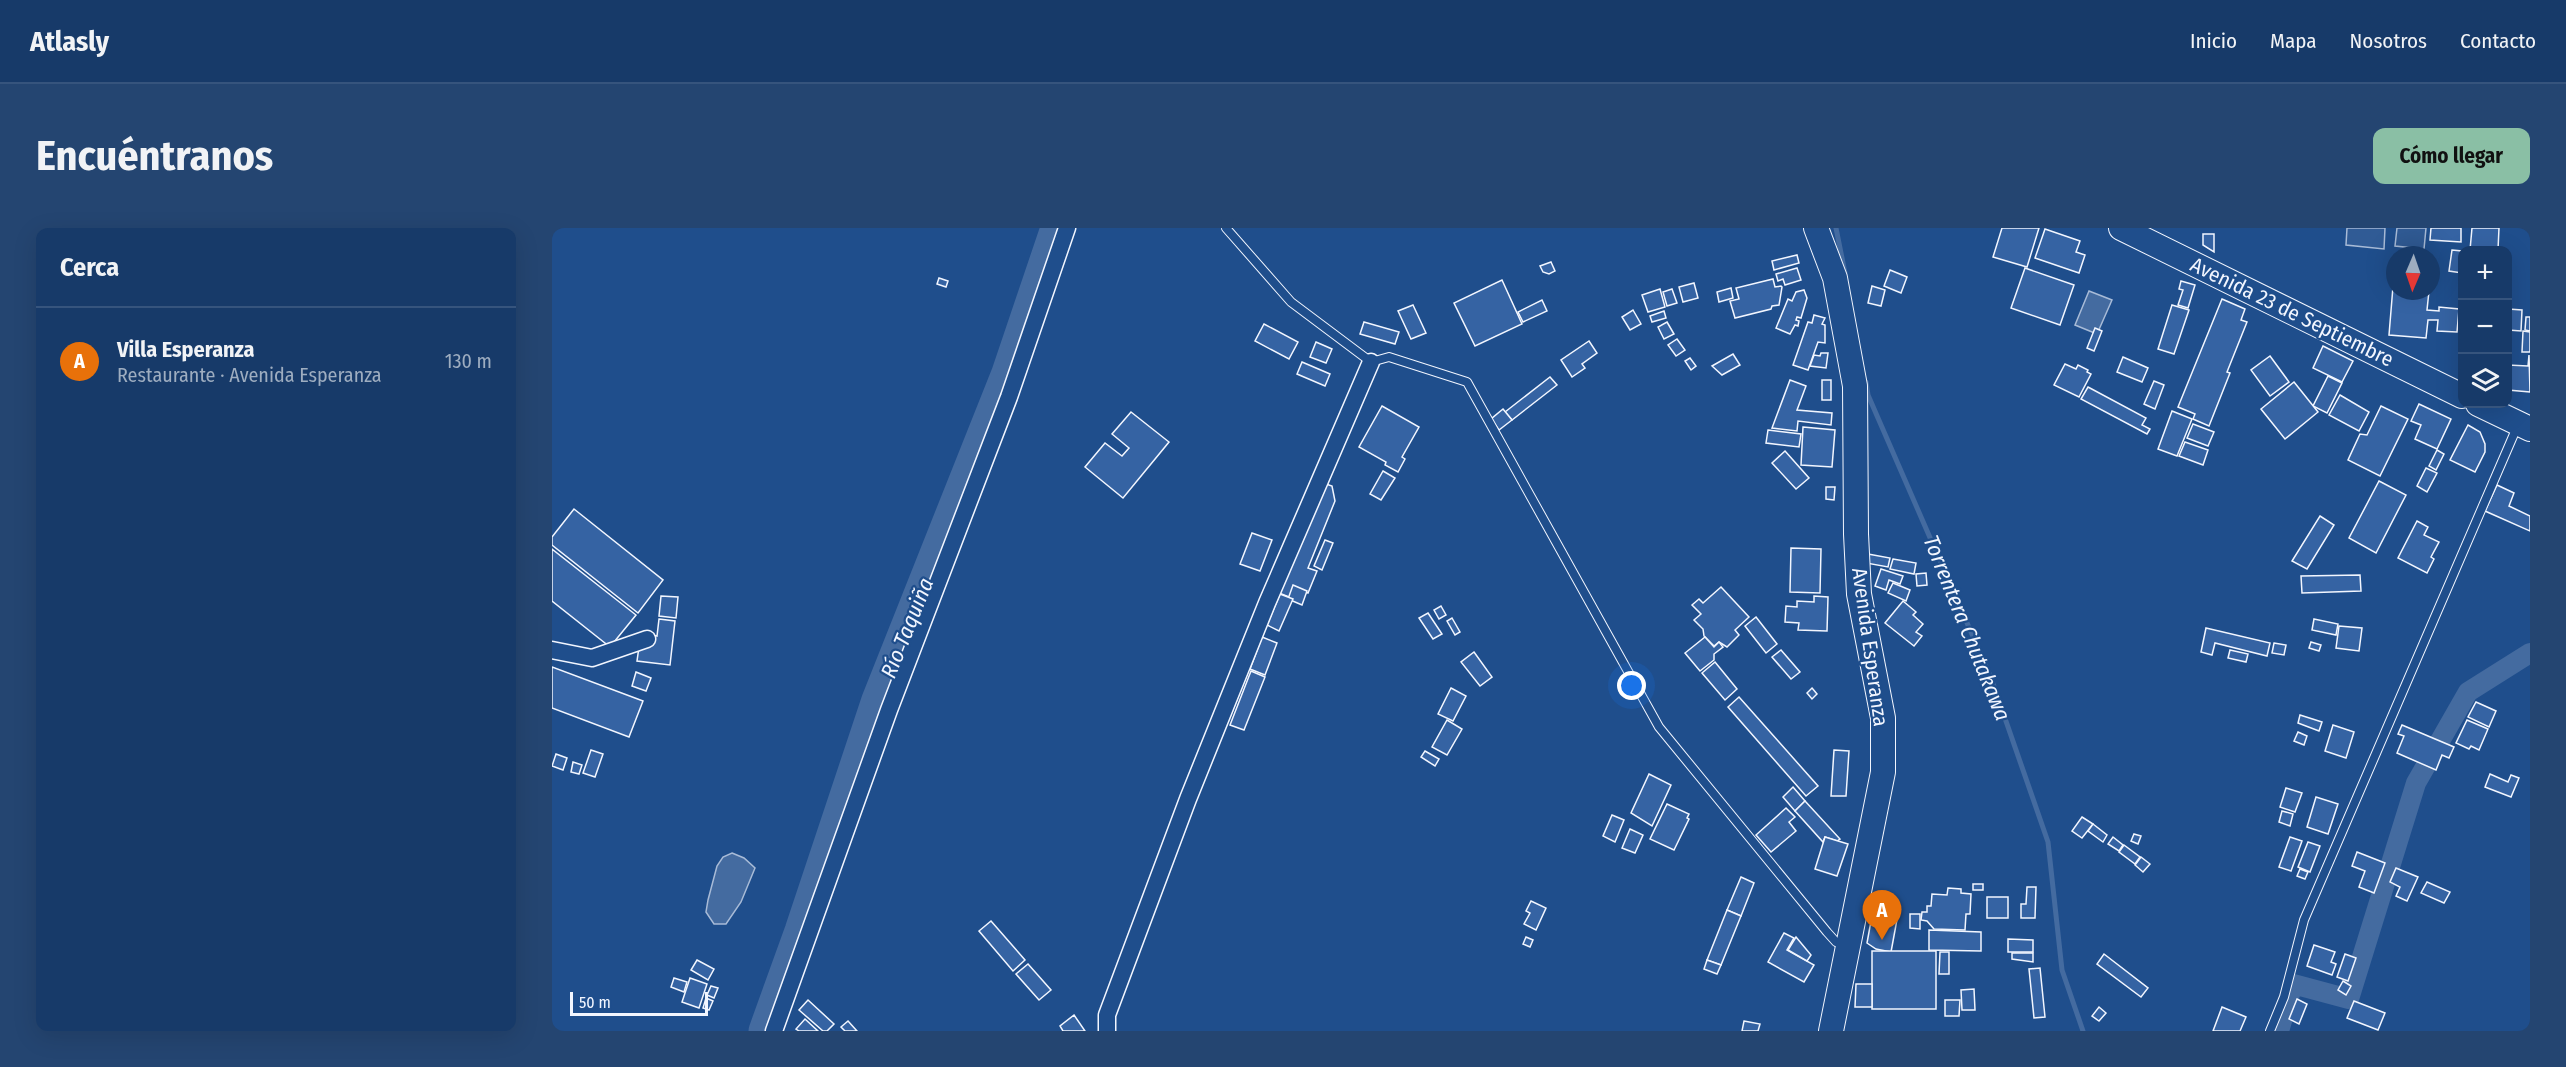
<!DOCTYPE html>
<html lang="es">
<meta charset="utf-8">
<style>
body{margin:0;font-family:"Fira Sans Condensed",sans-serif;background:#244571;color:#f1f3f6}
.controls{position:absolute;right:18px;top:18px;display:grid;overflow:hidden;border-radius:12px;box-shadow:0 6px 24px #0002}
.controls button{width:54px;height:54px;display:grid;place-items:center;padding:0;border:0;border-bottom:2px solid #36547d;background:#173a69;color:#f1f3f6;font:30px sans-serif}
.compass{position:absolute;left:1834px;top:18px;width:54px;height:54px;border-radius:50%;background:#173a69;box-shadow:0 6px 24px #0002;rotate:182deg}
.scale{position:absolute;left:18px;bottom:15px;width:138px;box-sizing:border-box;padding-left:6px;border:3px solid #f2f6ff;border-top:0;font-size:16px;line-height:21px;white-space:nowrap;color:#f2f6ff;-webkit-text-stroke:4px #1f4e8c;paint-order:stroke}
.you{position:absolute;left:1080px;top:458px;width:21px;height:21px;margin:-15px;border:4px solid #fff;border-radius:50%;background:#1a73e8;box-shadow:0 0 0 9px #1a73e833}
.badge{display:grid;place-items:center;width:39px;height:39px;border-radius:50%;background:#8abfa5;color:#fff;font-size:20px;font-weight:700}
.pin{position:absolute;translate:-50% -50px;filter:drop-shadow(0 2px 3px #0008)}
.pin::after{content:'';position:absolute;top:32px;width:21px;height:18px;background:inherit;clip-path:polygon(0 0,100% 0,50% 100%)}
.list{margin:0;padding:0;list-style:none}
h2{display:flex;justify-content:space-between;align-items:center;height:78px;margin:0;padding:0 24px;font-size:26px}
h2 small{font-size:20px;font-weight:400;color:#9eadc0}
.list li{display:grid;grid-template-columns:39px 1fr auto;gap:18px;align-items:center;box-sizing:border-box;height:108px;padding:0 24px;border-top:2px solid #36547d}
.list b{display:block;font-size:22px;white-space:nowrap}
.list p{margin:0;font-size:20px;white-space:nowrap;color:#9eadc0}
.list em{font-size:20px;font-style:normal;color:#9eadc0}
.icon{flex:none;width:33px;height:33px;fill:none;stroke:currentColor;stroke-width:2;stroke-linecap:round;stroke-linejoin:round}
.map{position:relative;flex:none;width:1978px;height:803px;overflow:hidden;border-radius:12px}
header{display:flex;align-items:center;gap:36px;box-sizing:border-box;height:84px;padding:0 30px;background:#173a69;border-bottom:2px solid #36547d}
header strong{font-size:28px}
nav{display:flex;gap:33px;margin-inline-start:auto;font-size:21px}
.intro{display:flex;align-items:center;justify-content:space-between;box-sizing:border-box;height:144px;padding:0 36px}
h1{margin:0;font-size:42px}
.button{padding:15px 27px;border-radius:12px;background:#8abfa5;color:#111;font-size:21px;font-weight:700}
main{display:flex;gap:36px;padding:0 36px}
aside{flex:1;background:#173a69;border-radius:12px;box-shadow:0 6px 24px #0002}
.map>svg:first-child{display:block}
</style>
<header>
<strong>Atlasly</strong>
<nav><a>Inicio</a><a>Mapa</a><a>Nosotros</a><a>Contacto</a></nav>
</header>
<div class="intro"><h1>Encuéntranos</h1><a class="button">Cómo llegar</a></div>
<main>
<aside>
<h2>Cerca<small></small></h2>
<ul class="list">
<li><span class="badge" style="background:#e8710a">A</span><div><b>Villa Esperanza</b><p>Restaurante · Avenida Esperanza</p></div><em>130 m</em></li>
</ul>
</aside>
<div class="map">
<svg width="1978" height="803" viewBox="0 0 1978 803">
<rect width="100%" height="100%" fill="#1f4e8c"/>
<g fill="#305b95" stroke="#a8bbd7" stroke-width="1.5">
<path d="M1795,0H1833L1832,21L1794,17Z"/>
<path d="M1845,0H1874L1872,21L1843,18Z"/>
</g>
<g fill="#446ba0" stroke="#a8bbd7" stroke-width="1.5">
<path d="M1537,63L1560,72L1545,106L1523,97Z"/>
<path d="M180,625L192,630L203,640L189,674L174,696H162L154,684L156,672L165,638L171,629Z"/>
</g>
<g fill="none" stroke-linecap="round" stroke-linejoin="round">
<g stroke="#446ba0" stroke-width="5">
<path d="M1284,0L1293,45"/>
<path d="M1314,154L1316,167L1439,450L1496,614L1510,742L1531,803"/>
</g>
<path stroke="#446ba0" stroke-width="20" d="M1727,803L1741,756L1797,771L1864,555L1916,464L1978,425"/>
<path stroke="#446ba0" stroke-width="33" d="M213,803L249,703L326,472L456,145L505,0"/>
</g>
<g fill="#3563a3" stroke="#f2f6ff" stroke-width="1.5">
<path d="M1450,0H1487L1475,39L1441,29Z"/>
<path d="M1879,0H1909V14L1878,12Z"/>
<path d="M1920,0H1947L1946,22H1918Z"/>
<path d="M1493,1L1528,13L1524,24L1533,27L1527,45L1483,30Z"/>
<path d="M1651,6H1662V24L1651,17Z"/>
<path d="M1900,22L1910,23V45L1897,43Z"/>
<path d="M1245,27L1247,35L1222,42L1220,33Z"/>
<path d="M999,34L1003,43L997,46L991,44L988,38Z"/>
<path d="M1843,34V63H1877L1875,82L1887,83V79L1907,81L1905,104L1885,103L1886,92H1876L1874,110L1837,107Z"/>
<path d="M1245,40L1249,52L1233,57L1231,51L1226,53L1224,46Z"/>
<path d="M1473,40L1522,57L1508,97L1459,80Z"/>
<path d="M1338,42L1355,49L1349,65L1332,58Z"/>
<path d="M387,50L396,53L394,59L385,56Z"/>
<path d="M1221,51L1223,59L1229,58L1230,59L1227,77L1220,78L1219,81L1183,90L1178,73L1187,71L1184,60Z"/>
<path d="M950,52L970,96L923,118L902,75Z"/>
<path d="M1629,53L1643,57L1636,80L1626,77L1631,62L1627,61Z"/>
<path d="M1142,55L1146,70L1131,74L1127,59Z"/>
<path d="M1320,58L1333,62L1329,78L1316,75Z"/>
<path d="M1179,60L1181,70L1167,74L1165,64Z"/>
<path d="M1108,61L1113,79L1096,84L1090,67Z"/>
<path d="M1120,61L1125,75L1115,78L1111,64Z"/>
<path d="M1252,62L1255,70L1249,90L1245,89L1244,92L1247,93L1246,98L1243,97L1238,106L1224,100L1236,71L1240,73L1244,64Z"/>
<path d="M1670,71L1693,81L1689,92L1695,94L1675,144L1678,145L1657,198L1641,191L1643,186L1626,179Z"/>
<path d="M990,72L995,83L971,94L966,84Z"/>
<path d="M861,77L874,105L859,111L846,83Z"/>
<path d="M1620,77L1637,82L1622,126L1606,121Z"/>
<path d="M1956,81L1970,82L1969,103L1956,102Z"/>
<path d="M1081,82L1089,96L1078,102L1070,89Z"/>
<path d="M1112,83L1114,90L1100,94L1098,88Z"/>
<path d="M1262,87L1273,90L1270,96L1273,97V115L1266,114L1256,142L1241,137L1256,94L1260,95Z"/>
<path d="M1974,89H1978V103L1973,102Z"/>
<path d="M812,94L847,104L843,116L808,106Z"/>
<path d="M1115,94L1122,106L1112,111L1106,99Z"/>
<path d="M712,96L746,114L737,131L703,113Z"/>
<path d="M1543,100L1550,103L1542,123L1535,120Z"/>
<path d="M1971,103L1978,104V124H1970Z"/>
<path d="M1910,109V146H1907Z"/>
<path d="M1125,111L1133,122L1124,128L1116,117Z"/>
<path d="M1037,113L1045,125L1030,136L1033,140L1020,149L1009,132Z"/>
<path d="M764,114L780,121L774,135L758,129Z"/>
<path d="M1771,118L1801,133L1790,154L1761,140Z"/>
<path d="M1269,125H1276L1274,140L1258,138L1262,127L1268,128Z"/>
<path d="M1181,126L1188,137L1170,147L1160,138Z"/>
<path d="M1977,127L1978,164L1956,162V137L1976,138Z"/>
<path d="M1718,128L1737,154L1718,168L1699,142Z"/>
<path d="M1571,129L1596,140L1590,154L1565,144Z"/>
<path d="M1138,130L1144,138L1139,142L1133,133Z"/>
<path d="M750,134L778,146L773,158L745,146Z"/>
<path d="M1513,136L1524,141L1526,137L1536,142L1535,144L1539,146L1527,169L1502,157Z"/>
<path d="M1776,148L1790,155L1775,185L1761,178Z"/>
<path d="M998,149L1005,157L960,192L953,184Z"/>
<path d="M1238,152L1254,158L1245,182L1280,185L1279,197L1246,193L1245,203L1220,200Z"/>
<rect x="1270" y="152" width="9" height="20"/>
<path d="M1602,153L1612,157L1603,181L1592,176Z"/>
<path d="M1742,154L1766,184L1733,211L1709,181Z"/>
<path d="M1536,159L1594,190L1590,197L1598,201L1595,206L1529,171Z"/>
<path d="M1788,167L1817,184L1807,203L1777,187Z"/>
<path d="M1867,176L1899,191L1885,221L1863,211L1869,197L1859,193Z"/>
<path d="M830,178L867,199L850,229L853,231L846,244L833,237L834,234L807,219Z"/>
<path d="M1829,178L1856,191L1828,248L1796,232L1808,206L1815,207Z"/>
<path d="M951,181L960,192L947,202L939,191Z"/>
<path d="M1620,183L1640,191L1625,228L1606,221Z"/>
<path d="M579,184L617,214L571,270L533,239L553,215L570,228L577,220L560,206Z"/>
<path d="M1641,196L1662,204L1656,218L1635,210Z"/>
<path d="M1916,197L1928,204L1933,216V224L1923,244L1898,232Z"/>
<path d="M1251,199L1283,202L1280,239L1249,237Z"/>
<path d="M1216,202L1249,206L1247,219L1214,215Z"/>
<path d="M1633,214L1656,222L1651,237L1627,228Z"/>
<path d="M1885,222L1892,226L1884,242L1877,238Z"/>
<path d="M1233,223L1257,250L1244,261L1220,235Z"/>
<path d="M1874,240L1885,245L1875,264L1865,258Z"/>
<path d="M831,243L843,250L829,272L818,266Z"/>
<path d="M1827,253L1854,267L1824,325L1797,310Z"/>
<path d="M771,255L780,258L783,273L756,340L765,343L756,365L746,361L742,371L727,365Z"/>
<path d="M1945,257L1962,265L1957,278L1978,288V303L1933,283Z"/>
<path d="M1274,259H1283L1282,272L1274,271Z"/>
<path d="M22,281L111,352L86,385L0,317V309Z"/>
<path d="M1768,288L1782,297L1755,341L1740,333Z"/>
<path d="M1865,293L1876,299L1872,307L1887,314L1879,329L1882,331L1875,345L1846,330Z"/>
<path d="M700,305L720,312L708,343L688,336Z"/>
<path d="M773,312L781,315L770,342L762,338Z"/>
<path d="M1239,320L1269,321L1268,365L1238,364Z"/>
<path d="M0,321L84,387L58,419L0,373Z"/>
<path d="M1316,326L1338,330L1336,339L1314,335Z"/>
<path d="M1341,331L1364,335L1362,346L1338,341Z"/>
<path d="M1329,341L1351,348L1348,356L1337,352L1334,362L1323,358Z"/>
<path d="M1374,345L1375,357L1365,358L1364,346Z"/>
<path d="M1808,347L1809,363L1750,365L1749,348Z"/>
<path d="M1341,355L1358,362L1354,373L1336,365Z"/>
<path d="M741,357L755,363L750,377L736,371Z"/>
<path d="M1169,359L1197,389L1183,402L1187,407L1175,419L1167,414L1162,418L1152,408L1151,401L1142,392L1149,386L1140,377L1147,371L1151,375Z"/>
<path d="M728,366L741,371L727,403L715,397Z"/>
<path d="M109,368L126,369L124,390L107,388Z"/>
<path d="M1262,368L1276,369L1275,403L1246,402L1247,395L1233,394L1234,378L1245,379V373L1262,374Z"/>
<path d="M1351,373L1364,384L1361,387L1371,396L1364,404L1370,408L1362,418L1333,395Z"/>
<path d="M889,378L894,387L887,391L882,382Z"/>
<path d="M876,385L890,406L881,411L867,390Z"/>
<path d="M1204,389L1225,416L1214,425L1193,398Z"/>
<path d="M900,390L908,404L903,407L895,393Z"/>
<path d="M107,391L123,393L118,437L85,433L87,419L95,406L105,408Z"/>
<path d="M1762,391L1786,396L1784,407L1760,402Z"/>
<path d="M1787,398L1810,400L1807,423L1784,420Z"/>
<path d="M1654,400L1718,415L1715,428L1663,415L1660,427L1649,424Z"/>
<path d="M710,409L725,415L713,447L698,441Z"/>
<path d="M1153,409L1162,419L1167,414L1171,419L1162,426V432L1148,443L1133,425Z"/>
<path d="M1759,414L1769,417L1767,423L1757,420Z"/>
<path d="M1722,415L1734,417L1732,427L1720,425Z"/>
<path d="M1229,422L1248,444L1239,451L1220,429Z"/>
<path d="M1678,422L1696,426L1694,434L1676,430Z"/>
<path d="M922,424L940,449L928,458L909,434Z"/>
<path d="M1163,434L1185,461L1173,472L1150,445Z"/>
<path d="M0,439L91,473L77,509L0,480Z"/>
<path d="M699,443L713,449L692,502L678,497Z"/>
<path d="M84,444L99,450L94,463L80,458Z"/>
<path d="M899,460L914,468L901,493L886,486Z"/>
<path d="M1260,460L1265,466L1260,471L1255,465Z"/>
<path d="M1187,469L1266,558L1254,568L1176,479Z"/>
<path d="M1924,474L1944,483L1937,499L1916,489Z"/>
<path d="M1748,487L1770,494L1767,503L1746,495Z"/>
<path d="M895,492L910,501L895,527L880,519Z"/>
<path d="M1915,492L1936,501L1927,522L1919,518L1917,521L1904,515Z"/>
<path d="M1781,497L1802,504L1794,530L1773,523Z"/>
<path d="M1850,497L1902,519L1897,530L1890,527L1884,542L1845,525L1852,508L1846,506Z"/>
<path d="M1746,504L1755,508L1752,517L1742,513Z"/>
<path d="M39,522L51,526L43,549L31,545Z"/>
<path d="M1282,522L1297,523L1294,568H1279Z"/>
<path d="M873,523L887,531L883,538L869,529Z"/>
<path d="M4,526L15,530L11,542L0,538Z"/>
<path d="M21,534L30,537L27,546L19,544Z"/>
<path d="M1097,546L1119,557L1100,598L1079,585Z"/>
<path d="M1938,546L1956,554L1959,547L1967,550L1959,569L1933,559Z"/>
<path d="M1241,559L1253,573L1243,583L1231,569Z"/>
<path d="M1734,560L1750,565L1743,584L1728,579Z"/>
<path d="M1764,569L1786,576L1776,606L1755,599Z"/>
<path d="M1253,573L1288,611L1285,613L1273,609L1271,614L1243,583Z"/>
<path d="M1115,576L1137,586L1135,590L1137,591L1122,622L1098,611Z"/>
<path d="M1234,580L1243,589L1237,594L1244,603L1219,624L1204,607Z"/>
<path d="M1730,583L1741,586L1738,598L1727,594Z"/>
<path d="M1060,587L1072,592L1063,614L1051,608Z"/>
<path d="M1530,589L1541,596L1530,610L1520,603Z"/>
<path d="M1541,596L1555,607L1551,614L1536,603Z"/>
<path d="M1078,601L1091,607L1083,625L1070,620Z"/>
<path d="M1582,606L1589,608L1586,616L1579,613Z"/>
<path d="M1273,609L1296,616L1285,648L1263,641Z"/>
<path d="M1561,609L1571,617L1567,623L1556,616Z"/>
<path d="M1738,609L1750,613L1739,643L1727,639Z"/>
<path d="M1756,614L1768,618L1758,644L1746,639Z"/>
<path d="M1572,617L1588,629L1583,636L1567,624Z"/>
<path d="M1805,624L1833,635L1822,665L1807,659L1813,643L1800,638Z"/>
<path d="M1589,629L1598,636L1591,644L1583,637Z"/>
<path d="M1844,640L1866,649L1855,673L1844,668L1848,659L1838,654Z"/>
<path d="M1748,641L1756,644L1753,651L1745,648Z"/>
<path d="M1189,649L1202,655L1189,688L1175,682Z"/>
<path d="M1875,654L1898,664L1892,675L1869,665Z"/>
<rect x="1421" y="656" width="10" height="6"/>
<path d="M1475,659H1484L1483,690H1469V676H1474Z"/>
<path d="M1396,660L1409,661V665L1419,666L1418,686H1414L1413,702L1382,701L1375,693L1369,692L1370,684H1375V678H1379L1380,666L1395,667Z"/>
<rect x="1435" y="669" width="21" height="21"/>
<path d="M979,673L994,680L984,702L972,696L978,685L974,683Z"/>
<path d="M1323,675L1347,679L1346,686L1321,682Z"/>
<path d="M1175,682L1189,688L1169,737L1155,732Z"/>
<path d="M1321,682L1346,686L1339,724L1324,721L1315,715Z"/>
<path d="M1358,686H1368V701L1358,700Z"/>
<path d="M439,693L473,732L461,743L427,703Z"/>
<path d="M1377,702L1429,704V723L1377,722Z"/>
<path d="M1232,705L1242,710L1235,722L1262,737L1252,754L1216,734Z"/>
<path d="M974,709L981,712L978,719L971,716Z"/>
<path d="M1244,709L1259,727L1255,733L1236,722Z"/>
<path d="M1456,711L1481,712V724H1456Z"/>
<path d="M1762,717L1783,724L1779,734L1784,736L1780,747L1755,738Z"/>
<rect x="1320" y="723" width="64" height="58"/>
<path d="M1388,724H1397V746H1387Z"/>
<path d="M1460,725H1481V734L1460,731Z"/>
<path d="M1552,726L1596,760L1589,769L1545,736Z"/>
<path d="M1793,726L1804,730L1796,753L1785,749Z"/>
<path d="M145,732L162,741L156,752L139,742Z"/>
<path d="M1155,732L1169,737L1165,746L1152,741Z"/>
<path d="M476,736L499,762L487,772L464,746Z"/>
<path d="M1488,740L1493,789L1482,790L1477,741Z"/>
<path d="M122,750L135,754L132,764L119,759Z"/>
<path d="M138,750L155,756L147,780L130,774Z"/>
<path d="M1791,753L1799,758L1794,767L1786,762Z"/>
<path d="M1304,756H1320V779H1303Z"/>
<path d="M159,758L166,760L162,770L155,767Z"/>
<path d="M1422,761L1423,782H1410L1409,762Z"/>
<path d="M154,770L161,773L157,782L151,780Z"/>
<path d="M1745,771L1755,776L1747,796L1737,791Z"/>
<path d="M256,772L282,796L275,803H271L247,782Z"/>
<path d="M1393,772H1408L1407,788H1393Z"/>
<path d="M1802,773L1833,785L1826,802L1795,790Z"/>
<path d="M1547,779L1554,785L1547,793L1540,788Z"/>
<path d="M1670,779L1694,789L1688,803H1661Z"/>
<path d="M522,787L533,803H511L508,798Z"/>
<path d="M253,791L266,803H247L244,801Z"/>
<path d="M296,793L305,803H293L289,799Z"/>
<path d="M1192,793L1208,796L1206,803H1190Z"/>
</g>
<g fill="none" stroke-linecap="round" stroke-linejoin="round">
<g stroke="#f2f6ff" stroke-width="10">
<g id="lane">
<path d="M674,0L739,74L819,134L837,129L915,154L1107,499L1275,704L1284,714L1293,717"/>
<path d="M1718,803L1732,769L1752,692L1965,199"/>
</g>
</g>
<g stroke="#f2f6ff" stroke-width="19">
<g id="street">
<path d="M0,422L40,430L95,411"/>
<path d="M222,803L337,482L457,169L515,0"/>
<path d="M555,803V787L636,571L715,375L819,134"/>
</g>
</g>
<g stroke="#f2f6ff" stroke-width="26">
<g id="secondary">
<path d="M1264,0L1283,50L1303,158L1304,306L1307,366L1331,490V544L1279,803"/>
<path d="M1569,0L1910,168"/>
<path d="M1926,176L1978,201"/>
</g>
</g>
<use href="#lane" stroke="#1f4e8c" stroke-width="8"/>
<use href="#street" stroke="#1f4e8c" stroke-width="16"/>
<use href="#secondary" stroke="#1f4e8c" stroke-width="24"/>
</g>
<g text-anchor="middle" dominant-baseline="central" stroke-width="4.5" stroke-linejoin="round" paint-order="stroke">
<g font-size="21" fill="#f2f6ff" stroke="#1f4e8c">
<text transform="translate(1740 84) rotate(26)">Avenida 23 de Septiembre</text>
<text transform="translate(1318 419) rotate(82)">Avenida Esperanza</text>
</g>
<g font-size="22" font-style="italic" fill="#f2f6ff" stroke="#1f4e8c">
<text transform="translate(355 400) rotate(-68)">Río Taquiña</text>
<text transform="translate(1415 400) rotate(68)">Torrentera Chutakawa</text>
</g>
</g>
</svg>
<div class="controls">
<button>+</button>
<button>−</button>
<button><svg class="icon" aria-label="layers" viewBox="0 0 24 24"><path d="M12 4l9 5-9 5-9-5zM3 14l9 5 9-5"/></svg></button>
</div>
<svg class="compass" viewBox="-18 -18 36 36"><path d="M0-13l5 13h-10z" fill="#e53935"/><path d="M0 13l5-13h-10z" fill="#9eadc0"/></svg>
<div class="scale">50 m</div>
<div class="you"></div>
<div class="pin badge" style="left:1330px;top:712px;background:#e8710a">A</div>
</div>
</main>
